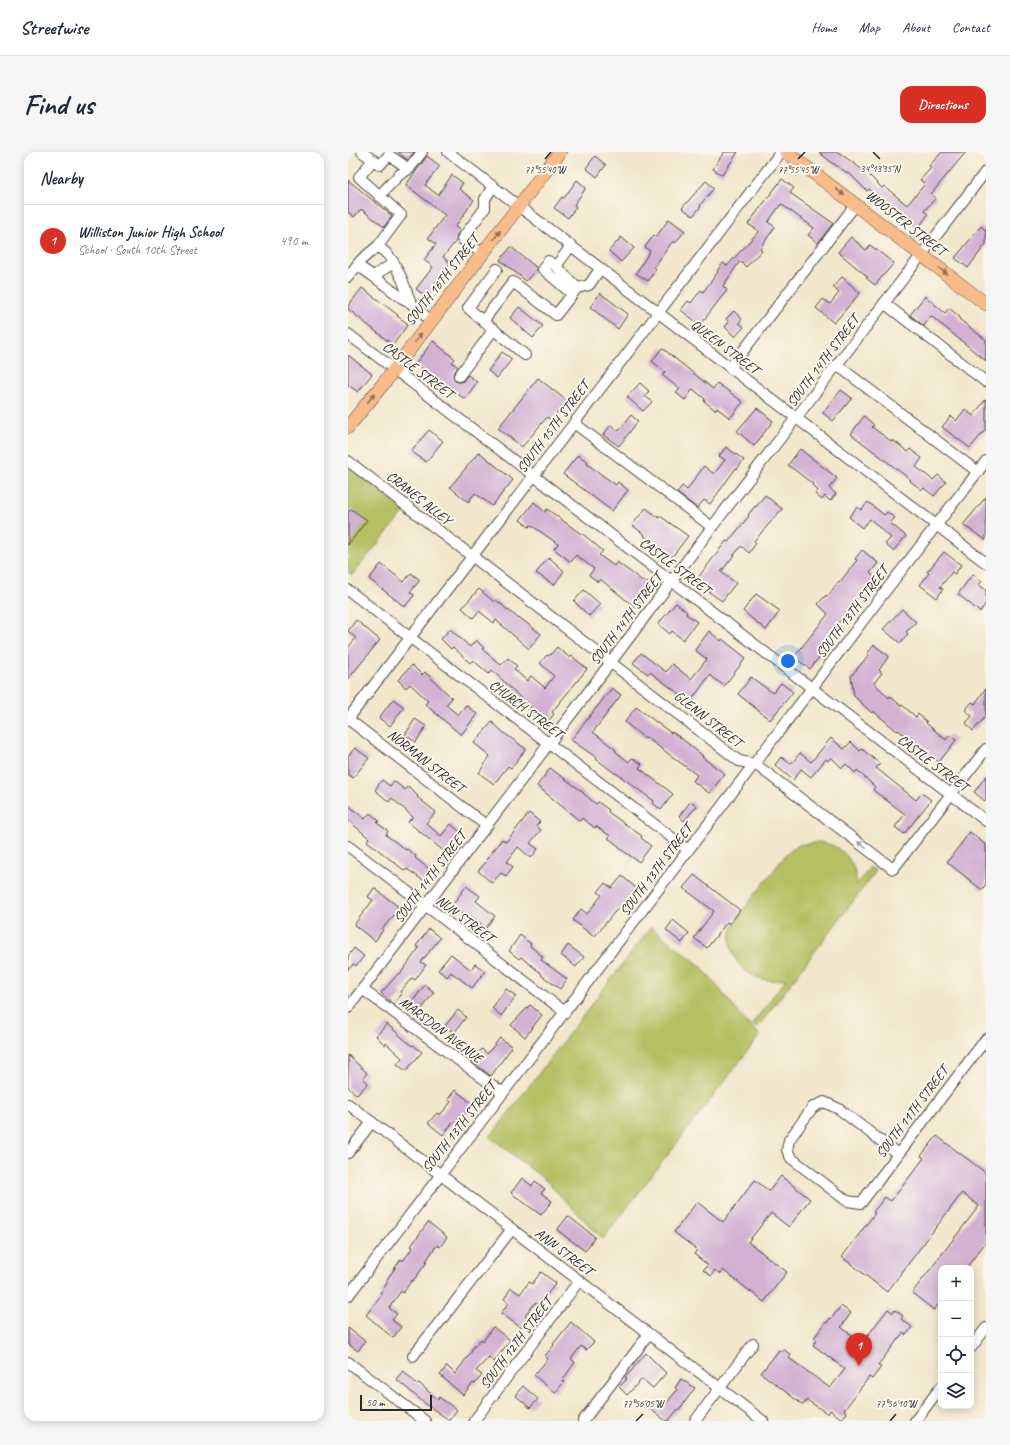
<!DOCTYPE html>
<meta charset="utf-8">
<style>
body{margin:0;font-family:Caveat,sans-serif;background:#f6f6f7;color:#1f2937}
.controls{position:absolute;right:12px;bottom:12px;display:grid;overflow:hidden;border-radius:8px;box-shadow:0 2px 10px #0003}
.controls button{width:36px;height:36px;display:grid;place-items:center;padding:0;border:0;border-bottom:1px solid #e0e1e3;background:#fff;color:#1f2937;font:20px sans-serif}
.scale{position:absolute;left:12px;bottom:10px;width:72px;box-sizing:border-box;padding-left:4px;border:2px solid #2b2b2b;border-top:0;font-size:11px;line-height:14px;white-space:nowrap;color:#2b2b2b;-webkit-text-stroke:3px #fbf7ec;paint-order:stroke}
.you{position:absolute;left:440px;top:509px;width:14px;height:14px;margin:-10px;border:3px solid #fff;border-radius:50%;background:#1a73e8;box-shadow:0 0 0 6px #1a73e833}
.badge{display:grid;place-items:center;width:26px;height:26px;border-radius:50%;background:#d93025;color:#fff;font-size:13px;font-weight:700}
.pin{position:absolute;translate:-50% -33px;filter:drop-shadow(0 1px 2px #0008)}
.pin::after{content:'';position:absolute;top:21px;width:14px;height:12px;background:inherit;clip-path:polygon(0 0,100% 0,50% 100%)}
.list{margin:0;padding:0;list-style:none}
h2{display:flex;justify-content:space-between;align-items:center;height:52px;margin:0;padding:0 16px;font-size:17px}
h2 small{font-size:13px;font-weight:400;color:#747a83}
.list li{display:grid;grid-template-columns:26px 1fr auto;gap:12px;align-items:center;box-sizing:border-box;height:72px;padding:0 16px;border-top:1px solid #e0e1e3}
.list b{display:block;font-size:15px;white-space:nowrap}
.list p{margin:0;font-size:13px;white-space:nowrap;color:#747a83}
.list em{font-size:13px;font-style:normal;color:#747a83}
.icon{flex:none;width:22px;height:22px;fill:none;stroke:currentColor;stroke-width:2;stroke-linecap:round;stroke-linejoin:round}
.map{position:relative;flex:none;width:638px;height:1269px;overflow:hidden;border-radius:12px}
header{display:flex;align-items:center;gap:24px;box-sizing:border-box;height:56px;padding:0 20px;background:#fff;border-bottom:1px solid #e0e1e3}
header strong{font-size:19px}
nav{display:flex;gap:22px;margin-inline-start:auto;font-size:14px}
.intro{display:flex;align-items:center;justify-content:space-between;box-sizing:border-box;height:96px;padding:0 24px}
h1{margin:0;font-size:28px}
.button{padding:10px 18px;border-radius:12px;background:#d93025;color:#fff;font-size:14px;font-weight:700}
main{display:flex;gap:24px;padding:0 24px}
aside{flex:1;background:#fff;border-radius:12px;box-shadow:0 2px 10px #0003}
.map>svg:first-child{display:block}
</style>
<header>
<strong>Streetwise</strong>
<nav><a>Home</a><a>Map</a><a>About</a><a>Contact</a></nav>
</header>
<div class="intro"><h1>Find us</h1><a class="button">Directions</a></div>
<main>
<aside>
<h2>Nearby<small></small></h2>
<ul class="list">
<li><span class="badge">1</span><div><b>Williston Junior High School</b><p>School · South 10th Street</p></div><em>490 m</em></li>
</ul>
</aside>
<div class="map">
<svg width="638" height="1269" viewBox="0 0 638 1269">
<rect width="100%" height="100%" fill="#fbf7ec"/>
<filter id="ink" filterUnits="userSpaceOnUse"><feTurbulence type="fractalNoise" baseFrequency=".025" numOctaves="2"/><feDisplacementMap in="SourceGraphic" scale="8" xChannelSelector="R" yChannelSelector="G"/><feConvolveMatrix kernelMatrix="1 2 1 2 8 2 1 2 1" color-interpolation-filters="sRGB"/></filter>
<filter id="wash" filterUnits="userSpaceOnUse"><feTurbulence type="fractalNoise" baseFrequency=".012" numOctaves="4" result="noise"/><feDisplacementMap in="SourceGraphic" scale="16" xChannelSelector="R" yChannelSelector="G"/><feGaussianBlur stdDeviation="0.9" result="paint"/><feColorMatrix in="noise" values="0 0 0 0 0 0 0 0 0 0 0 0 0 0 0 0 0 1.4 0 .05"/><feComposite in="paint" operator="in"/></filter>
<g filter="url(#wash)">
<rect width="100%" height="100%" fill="#f2e6cb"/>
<g fill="#b4c062" stroke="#707646">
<path d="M0,313L57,359L4,423L0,420Z"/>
<path d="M471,690C494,693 508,709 509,733L522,715L528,719L409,876L404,872L438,827C400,836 368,800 389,766L439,701L451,693Z"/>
<path d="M303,775L353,814L397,869L412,883L255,1087L197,1028L142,985Z"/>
</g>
<g id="blocks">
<g fill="#d2b1d3">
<path d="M50,0H66L60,8Z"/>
<path d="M376,0H390L374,23L365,17Z"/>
<path d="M471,0H490L519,21L534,36L536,34L559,53L577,32L572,28L583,16L581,14L594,0H618L583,42L588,46L576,59L580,62L570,77L521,37L519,39L504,24L486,12H485Z"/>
<path d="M79,4L92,14L77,33L90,43L104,23L115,31L111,37L126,48L107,75L112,78L109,83L108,89L95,105L102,111L86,132L88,134L79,145L68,137L85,115L76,108L88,92L80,86L97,63L58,33Z"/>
<path d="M247,4L258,13L249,25L238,16Z"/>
<path d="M434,27L446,36L442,41L485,71L470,91L460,83L466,76L433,52L420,70L427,75L412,96L414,98L398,115L392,109L375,134L379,138L352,173L333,158L340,149L343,151L353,138L355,140L370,120L369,119L375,111L379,114L411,79L400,72Z"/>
<path d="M0,28L44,64L36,75L13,57L6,65L0,60Z"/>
<path d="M229,28L238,36L226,53L228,55L220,66L206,56L214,45L216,46Z"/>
<path d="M358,29L366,36L352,53L353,54L345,64L334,56Z"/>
<path d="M321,67L337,79L327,91L325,89L306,115L308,117L300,129L288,121L302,99L297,95L306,83L308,85Z"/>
<path d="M633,74L638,79V92L620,116L607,106Z"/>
<path d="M273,85L286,96L273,110L261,99Z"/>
<path d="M503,85L518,98L522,93L546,111L527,133L518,126L520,125L490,100Z"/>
<path d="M163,95L189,116L178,129L152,108Z"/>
<path d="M494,125L512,141L486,171L468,156L475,147L482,152L491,141L485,135Z"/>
<path d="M14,136L50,163L49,164L60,172L45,193L0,157V154Z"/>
<path d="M252,141L280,162L270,177L242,155Z"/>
<path d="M577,144L597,161L601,156L612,165L611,167L638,188V209L583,164L576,174L562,163Z"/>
<path d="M171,155L195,174L185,186L162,166Z"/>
<path d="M386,159L394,167L391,171L396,175L387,185L377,175L381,170L378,167Z"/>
<path d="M85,189L107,207L104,210L110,215L105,223L107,229L110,230H114L120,223L129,230L117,247L102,237V238L90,229V230L68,211Z"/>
<path d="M314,196L365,237L369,231L395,250L382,266L369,256L367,258L356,249L357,247L345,237L337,248L328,241L332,237L314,223L317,220L304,209Z"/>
<path d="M154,200L164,207L149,226L140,219Z"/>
<path d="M0,203L24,222L10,240L0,233Z"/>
<path d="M190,226L219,249L203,268L199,265L174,295L150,276Z"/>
<path d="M292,231L301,239L297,244L304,250L295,259L279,245Z"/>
<path d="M493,238L504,246L485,269L475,261Z"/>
<path d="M638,247V277L622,296L594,275L603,264L608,269L617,257L625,264Z"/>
<path d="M409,256L425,269L406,294L389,279Z"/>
<path d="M283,263L290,269L271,294L255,283L263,273L271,279Z"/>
<path d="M516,264L526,273L524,275L544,290L545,288L560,300L562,297L574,306L568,315L585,328L590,323L598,330L586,344L576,336L574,338L562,329L563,328L503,282Z"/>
<path d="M81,278L95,289L78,310L63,299Z"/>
<path d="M378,295L396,308L389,317L388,316L362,352L356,348L349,356L329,341L334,334L339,338L356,314L366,322L377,308L371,304Z"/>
<path d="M452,297L489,326L481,336L488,342L482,349L477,344L474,348L467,342L470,339L464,333L465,332L440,313Z"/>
<path d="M131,300L165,328L144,354L127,341L120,350L102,335Z"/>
<path d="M230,303L240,310L239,312L268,333L270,330L280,338L264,359L215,322Z"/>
<path d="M417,343L434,357L406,389L408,391L401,401L393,394L373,420L388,431L374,449L361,440L362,438L349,427L378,389L380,390L401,364L400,363L407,354L408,355Z"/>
<path d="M638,345V388L615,373Z"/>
<path d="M186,350L197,360L199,357L233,382V381L241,387L255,399L251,403L266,414L269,410L296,430L297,429L304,434L288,456L252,427L250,430L241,423L246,417L228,403L223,410L206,397L210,392L183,373L181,375L172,368Z"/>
<path d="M520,350L536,363L539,360L547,366L542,371L558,384L545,399L537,392L543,386L522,367L514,376L501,365L509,355L513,358Z"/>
<path d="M298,356L311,366L312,364L340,384L324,405L307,393L296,384L297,383L284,373Z"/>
<path d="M3,357L19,368L0,393V361Z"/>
<path d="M514,398L530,411L522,421L527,426L520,436L518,434L498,462L487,474L492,478L462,517L446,505L480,462L470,452L478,443L479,445L491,429L492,430L509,408L507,407Z"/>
<path d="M596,400L613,413L607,422L604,420L592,435L595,437L589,446L572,433L581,421L579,420Z"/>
<path d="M201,405L216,419L206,433L188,421Z"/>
<path d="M33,412L56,430L63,421L72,428L62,440L66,443L57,455L21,427Z"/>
<path d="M625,422L634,429L631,433L638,438V451L632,460L610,442Z"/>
<path d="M131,437L146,450L148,448L171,467L172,466L193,482L181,497L148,468L146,471L131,459L125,466L114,456Z"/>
<path d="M236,438L252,452L241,464L226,449Z"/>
<path d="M408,442L432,459L418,478L395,459Z"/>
<path d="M328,451L339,460L338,462L349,470L335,488L324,479L322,482L310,472Z"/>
<path d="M554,457L568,470L558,480L560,482L552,491L535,477Z"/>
<path d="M8,468L32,488L0,527V496L8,486L0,479Z"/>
<path d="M102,477L122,495L128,488L136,496L134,497L153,513L160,506L169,514L166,517L179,529L183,524L197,536L206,524L192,511L199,503L201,504L209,495L222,506L224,504L239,517L204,560L206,562L198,572L182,559L184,557L144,518L141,522L125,508L122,511L105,495L103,497L93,487Z"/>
<path d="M361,479L373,489L374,487L398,506L376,534L362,523L342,550L302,520L300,522L285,511L293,501L318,520L324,512L343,527L359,507L347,498Z"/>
<path d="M526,493L541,504L531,518L534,521L526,531L541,546L542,544L553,554L554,553L568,565L570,562L579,570L578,571L598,588L601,583L608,588L591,610L550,578L549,579L525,559L524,561L506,544L503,524L521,503L519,502Z"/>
<path d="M64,513L74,523L77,520L104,546L98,553L110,563L118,553L129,562L113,583L77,552L80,549L62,532L58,536L50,528Z"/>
<path d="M403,525L425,541L433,531L445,540L422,568L390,542Z"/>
<path d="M264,536L273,543L245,580L268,598L267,599L281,610L284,606L294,612L291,616L325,642L313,658L305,651L306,649L268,621V622L248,607L249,606L223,588Z"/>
<path d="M638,536V564L625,579L618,571L624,564L617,558L624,550L627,552Z"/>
<path d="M45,547L56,555L42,574L31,566Z"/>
<path d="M288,555L323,581L324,580L333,586L355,604L354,605L377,622L361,641L345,629L349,623L310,594L298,585L297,587L277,570Z"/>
<path d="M67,567L78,574L68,590L57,583Z"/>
<path d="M144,570L156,581L178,597L163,616L160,614L146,632L131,621L142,604L126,591Z"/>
<path d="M483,586L496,597L503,590L512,599L514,597L532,612L528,616L568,648L574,641L583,648L556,682L547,675L557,662L525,638L527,635L509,618L507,621L498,612L494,616L483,605L480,609L478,607L463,625L453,617L445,628L427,613L433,605L443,612L452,601L463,610Z"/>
<path d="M7,596L21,606L5,626L0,622V604Z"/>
<path d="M202,616L235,640V641L248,652L250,650L261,658L260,660L294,684L293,686L303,694L291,710L271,696L272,695L260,686L262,684L248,674L247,676L234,666L232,669L189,634Z"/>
<path d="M638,624V650L626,640Z"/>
<path d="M34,628L42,634L46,629L57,638L60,634L70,644L69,645L88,660L78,671L93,684L103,672L113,681L97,700L60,670L65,665L44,646L41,650L27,638Z"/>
<path d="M343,649L349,654L336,669L331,664Z"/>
<path d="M0,653L17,667L22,661L31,669L29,671L40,679L38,683L58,698L59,697L68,704L67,706L84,719L76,729L59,717L57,719L19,689L21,686L0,668Z"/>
<path d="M181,661L192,670L188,674L193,678L182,691L190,697L183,706L170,695L159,710L165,715L158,724L153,721L144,731L130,719L139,709L138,708L154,687L158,690Z"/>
<path d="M622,680L638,693V732L634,738L599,710Z"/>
<path d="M346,723L392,758L382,772L379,770L359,796L346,786L366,759L335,736Z"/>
<path d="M274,724L288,736L272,758L270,756L246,785L225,768L233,757L239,762L254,743L250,740L257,731L264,736Z"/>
<path d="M118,734L132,744L128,749L147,764L138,776L123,764L121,767L104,754Z"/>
<path d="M26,736L52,756L34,777L35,778L27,789L6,773L25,748L20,745Z"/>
<path d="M325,768L341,781L334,791L318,778Z"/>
<path d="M81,777L92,786L73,810L78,813L67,828L64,826L52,840L54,842L45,852L33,841L51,821L52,822L71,796L68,794Z"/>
<path d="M172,783L183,792L182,794L195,805L193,808L219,827L212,837L193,823L194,822L173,805L171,807L161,799Z"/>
<path d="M220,793L236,805L228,815L213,803Z"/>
<path d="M6,796L16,804L8,814L5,812L0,818V804Z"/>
<path d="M103,802L123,818L127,812L137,819L124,836L103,820L99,825L90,818Z"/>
<path d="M77,833L86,840L71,861L61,854Z"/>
<path d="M158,837L168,844L153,864L144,856Z"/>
<path d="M182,853L194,863L177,885L163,873Z"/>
<path d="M110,858L118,865L106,881L97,874Z"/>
<path d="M39,872L64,894L65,893L74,900L58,919L49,912L54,906L38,891L37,893L28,884Z"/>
<path d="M152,886L164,895L143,924L123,909L134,897L139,902Z"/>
<path d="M0,903L19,921L15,926L20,931L9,943L0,935Z"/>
<path d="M107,938L126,953L119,962L117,961L109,972L106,969L95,983L80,971L89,961L92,963L103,950L100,947Z"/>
<path d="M589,984L638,1021V1090L618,1116H593V1149L586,1158L564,1141L631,1054L614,1041L539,1140L494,1105L527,1061L525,1060L537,1045L543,1049L576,1006L573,1004Z"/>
<path d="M433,1024L462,1047L441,1075L423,1061L400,1090L439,1120L416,1150L375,1118L372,1122L367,1118L363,1124L355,1118L360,1113L346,1102L349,1098L326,1080L349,1050L375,1070L407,1028L421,1039Z"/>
<path d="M174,1026L184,1034L187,1029L197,1037L193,1041L204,1049L193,1063L163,1041Z"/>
<path d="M220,1064L247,1085L237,1099L209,1078Z"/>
<path d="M80,1070L99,1085L92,1095L89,1093L78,1109L79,1110L65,1129L64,1128L55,1141L53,1139L41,1156L49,1162L44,1168L53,1175L45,1186L18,1163L34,1143L32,1141L40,1130L38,1129L53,1107L55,1109L65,1095L63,1094Z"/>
<path d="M193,1120L208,1131L191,1153L187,1151L177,1164L180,1166L173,1176L153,1161L161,1151L156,1147L163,1136L172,1142L181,1130L184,1132Z"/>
<path d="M493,1154L503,1161L493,1175L514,1191L540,1157L545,1161L547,1158L555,1164L553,1167L564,1175L558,1183L555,1181L530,1213L533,1215L524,1227L521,1225L496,1258L499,1261L494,1267L482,1258L480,1262L459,1248L455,1253L413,1221L431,1198L433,1200L435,1197L443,1203L441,1206L482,1236L497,1217L465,1193L469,1188L466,1186L478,1170L479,1171L482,1166L483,1167Z"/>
<path d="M223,1170L246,1190L238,1198L233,1194L223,1207L227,1210L214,1229L216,1230L207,1241L186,1223L200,1207L197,1204L206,1193L205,1192Z"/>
<path d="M145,1175L162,1188L146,1210L141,1205L128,1219L134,1223L127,1232L125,1231L115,1243L92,1223L99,1214L107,1222L124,1199L123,1198L133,1187L135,1189Z"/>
<path d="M0,1176L17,1189L10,1199L0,1192Z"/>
<path d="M298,1201L318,1221L305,1236L294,1227L279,1243L271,1235L279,1227L277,1226Z"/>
<path d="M55,1219L69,1232L71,1231L90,1248L91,1245L109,1258L101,1268L75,1250L48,1227Z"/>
<path d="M333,1227L347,1236L331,1258L330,1257L320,1269H318L302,1257L309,1247L317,1253L329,1238L327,1236Z"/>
<path d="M175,1234L190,1247L182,1256L167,1243Z"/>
</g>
</g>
</g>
<g filter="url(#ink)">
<use href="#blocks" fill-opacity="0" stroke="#494743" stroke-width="1"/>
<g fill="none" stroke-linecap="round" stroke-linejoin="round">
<g stroke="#494743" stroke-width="12">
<g id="minor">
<path d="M14,0L25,8L11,25L53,63L30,94L40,103L46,111L54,127L63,151L83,169"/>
<path d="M100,0L638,411"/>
<path d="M25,8L32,13L41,3L61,17"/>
<path d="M31,44L51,23L61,17L74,0"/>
<path d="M135,102L114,87L137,56V47L145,34"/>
<path d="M9,113L25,124L46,111"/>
<path d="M208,114L223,94"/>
<path d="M25,124L54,146L63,151"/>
<path d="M0,125L13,108L30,94"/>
<path d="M224,142L195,117L200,109L208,114L229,136L241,133L252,117"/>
<path d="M536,151L638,230"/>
<path d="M135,169L120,156L149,117"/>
<path d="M0,182L638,669"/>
<path d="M177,203L135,169L165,130L208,163L229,136"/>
<path d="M489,213L630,320"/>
<path d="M382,216L508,52"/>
<path d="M111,224L146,177"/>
<path d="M226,271L364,375"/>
<path d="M0,309L391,609L407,612L545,717L638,597"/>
<path d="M0,438L340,698"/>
<path d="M0,567L433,0"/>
<path d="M0,567L139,674"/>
<path d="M0,694L217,860"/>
<path d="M14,837L155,941"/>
<path d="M0,856L263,510L364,375L638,19"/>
<path d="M0,952L415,1269"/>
<path d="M0,1001L24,970"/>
<path d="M550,1002L491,957L476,950L465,955L441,988L439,998L443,1006L499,1049L513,1051L638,887"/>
<path d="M0,1144L464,536L529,450L638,309"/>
<path d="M623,1196L638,1176"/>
<path d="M65,1204L164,1077"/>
<path d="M0,1210L77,1269"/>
<path d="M126,1269L231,1129"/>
<path d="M235,1269L301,1182"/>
<path d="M347,1269L405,1192"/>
<path d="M567,1269L593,1235"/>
</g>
</g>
<g stroke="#494743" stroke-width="14">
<g id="major">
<path d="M438,0L638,152"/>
<path d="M0,275L36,231L212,0"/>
</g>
</g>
<use href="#minor" stroke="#fff" stroke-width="10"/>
<use href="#major" stroke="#fabb8b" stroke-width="13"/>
</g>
<defs><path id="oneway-solid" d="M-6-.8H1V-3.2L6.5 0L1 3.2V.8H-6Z"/></defs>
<g fill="#886c56">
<use href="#oneway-solid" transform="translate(492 40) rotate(37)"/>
<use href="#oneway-solid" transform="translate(149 83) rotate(-53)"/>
<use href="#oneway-solid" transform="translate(595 119) rotate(37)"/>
<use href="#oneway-solid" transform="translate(70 186) rotate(-53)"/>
<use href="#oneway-solid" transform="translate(23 246) rotate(-51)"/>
</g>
<use fill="#a0a0a0" href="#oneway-solid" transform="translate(514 693) rotate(-143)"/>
</g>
<path fill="none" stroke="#2b2b2b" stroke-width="1.5" d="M525,0L532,7M197,7L203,0M450,7L457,0M288,1269L295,1262M542,1269L548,1262"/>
<g text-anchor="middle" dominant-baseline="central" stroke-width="4" stroke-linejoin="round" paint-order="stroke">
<g font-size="14" fill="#2b2b2b" stroke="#fbf7ec">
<text transform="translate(558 71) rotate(38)">WOOSTER STREET</text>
<text transform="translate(94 128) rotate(-52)">SOUTH 16TH STREET</text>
<text transform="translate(377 195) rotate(37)">QUEEN STREET</text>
<text transform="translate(475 209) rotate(-53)">SOUTH 14TH STREET</text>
<text transform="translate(70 218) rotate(37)">CASTLE STREET</text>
<text transform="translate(205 275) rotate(-53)">SOUTH 15TH STREET</text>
<text transform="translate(71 346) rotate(38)">CRANES ALLEY</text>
<text transform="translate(327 414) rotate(37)">CASTLE STREET</text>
<text transform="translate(504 460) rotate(-53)">SOUTH 13TH STREET</text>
<text transform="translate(278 467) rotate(-53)">SOUTH 14TH STREET</text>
<text transform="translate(178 557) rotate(37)">CHURCH STREET</text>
<text transform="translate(360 567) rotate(38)">GLENN STREET</text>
<text transform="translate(78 609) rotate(38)">NORMAN STREET</text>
<text transform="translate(585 611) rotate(37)">CASTLE STREET</text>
<text transform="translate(308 718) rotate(-53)">SOUTH 13TH STREET</text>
<text transform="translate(82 725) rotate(-53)">SOUTH 14TH STREET</text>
<text transform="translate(117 767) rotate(37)">NUN STREET</text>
<text transform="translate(93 878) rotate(37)">MARSDON AVENUE</text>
<text transform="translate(564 960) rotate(-53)">SOUTH 11TH STREET</text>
<text transform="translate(111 975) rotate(-52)">SOUTH 13TH STREET</text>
<text transform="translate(216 1100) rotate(37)">ANN STREET</text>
<text transform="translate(168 1191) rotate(-53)">SOUTH 12TH STREET</text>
</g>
</g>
<g font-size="10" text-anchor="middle" fill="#2b2b2b" stroke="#fbf7ec" stroke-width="4" stroke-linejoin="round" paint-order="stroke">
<text x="532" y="20">34°13'35"N</text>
<text x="450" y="21">77°55'45"W</text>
<text x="197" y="21">77°55'40"W</text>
<text x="295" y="1255">77°56'05"W</text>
<text x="548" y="1255">77°56'10"W</text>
</g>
</svg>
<div class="controls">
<button>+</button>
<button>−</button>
<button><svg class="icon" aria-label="locate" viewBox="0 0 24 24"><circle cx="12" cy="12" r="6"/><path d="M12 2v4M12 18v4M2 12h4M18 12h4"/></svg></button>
<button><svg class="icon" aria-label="layers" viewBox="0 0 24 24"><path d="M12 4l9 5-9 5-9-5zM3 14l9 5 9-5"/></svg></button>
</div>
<div class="scale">50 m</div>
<div class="you"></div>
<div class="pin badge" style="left:511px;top:1214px">1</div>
</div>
</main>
